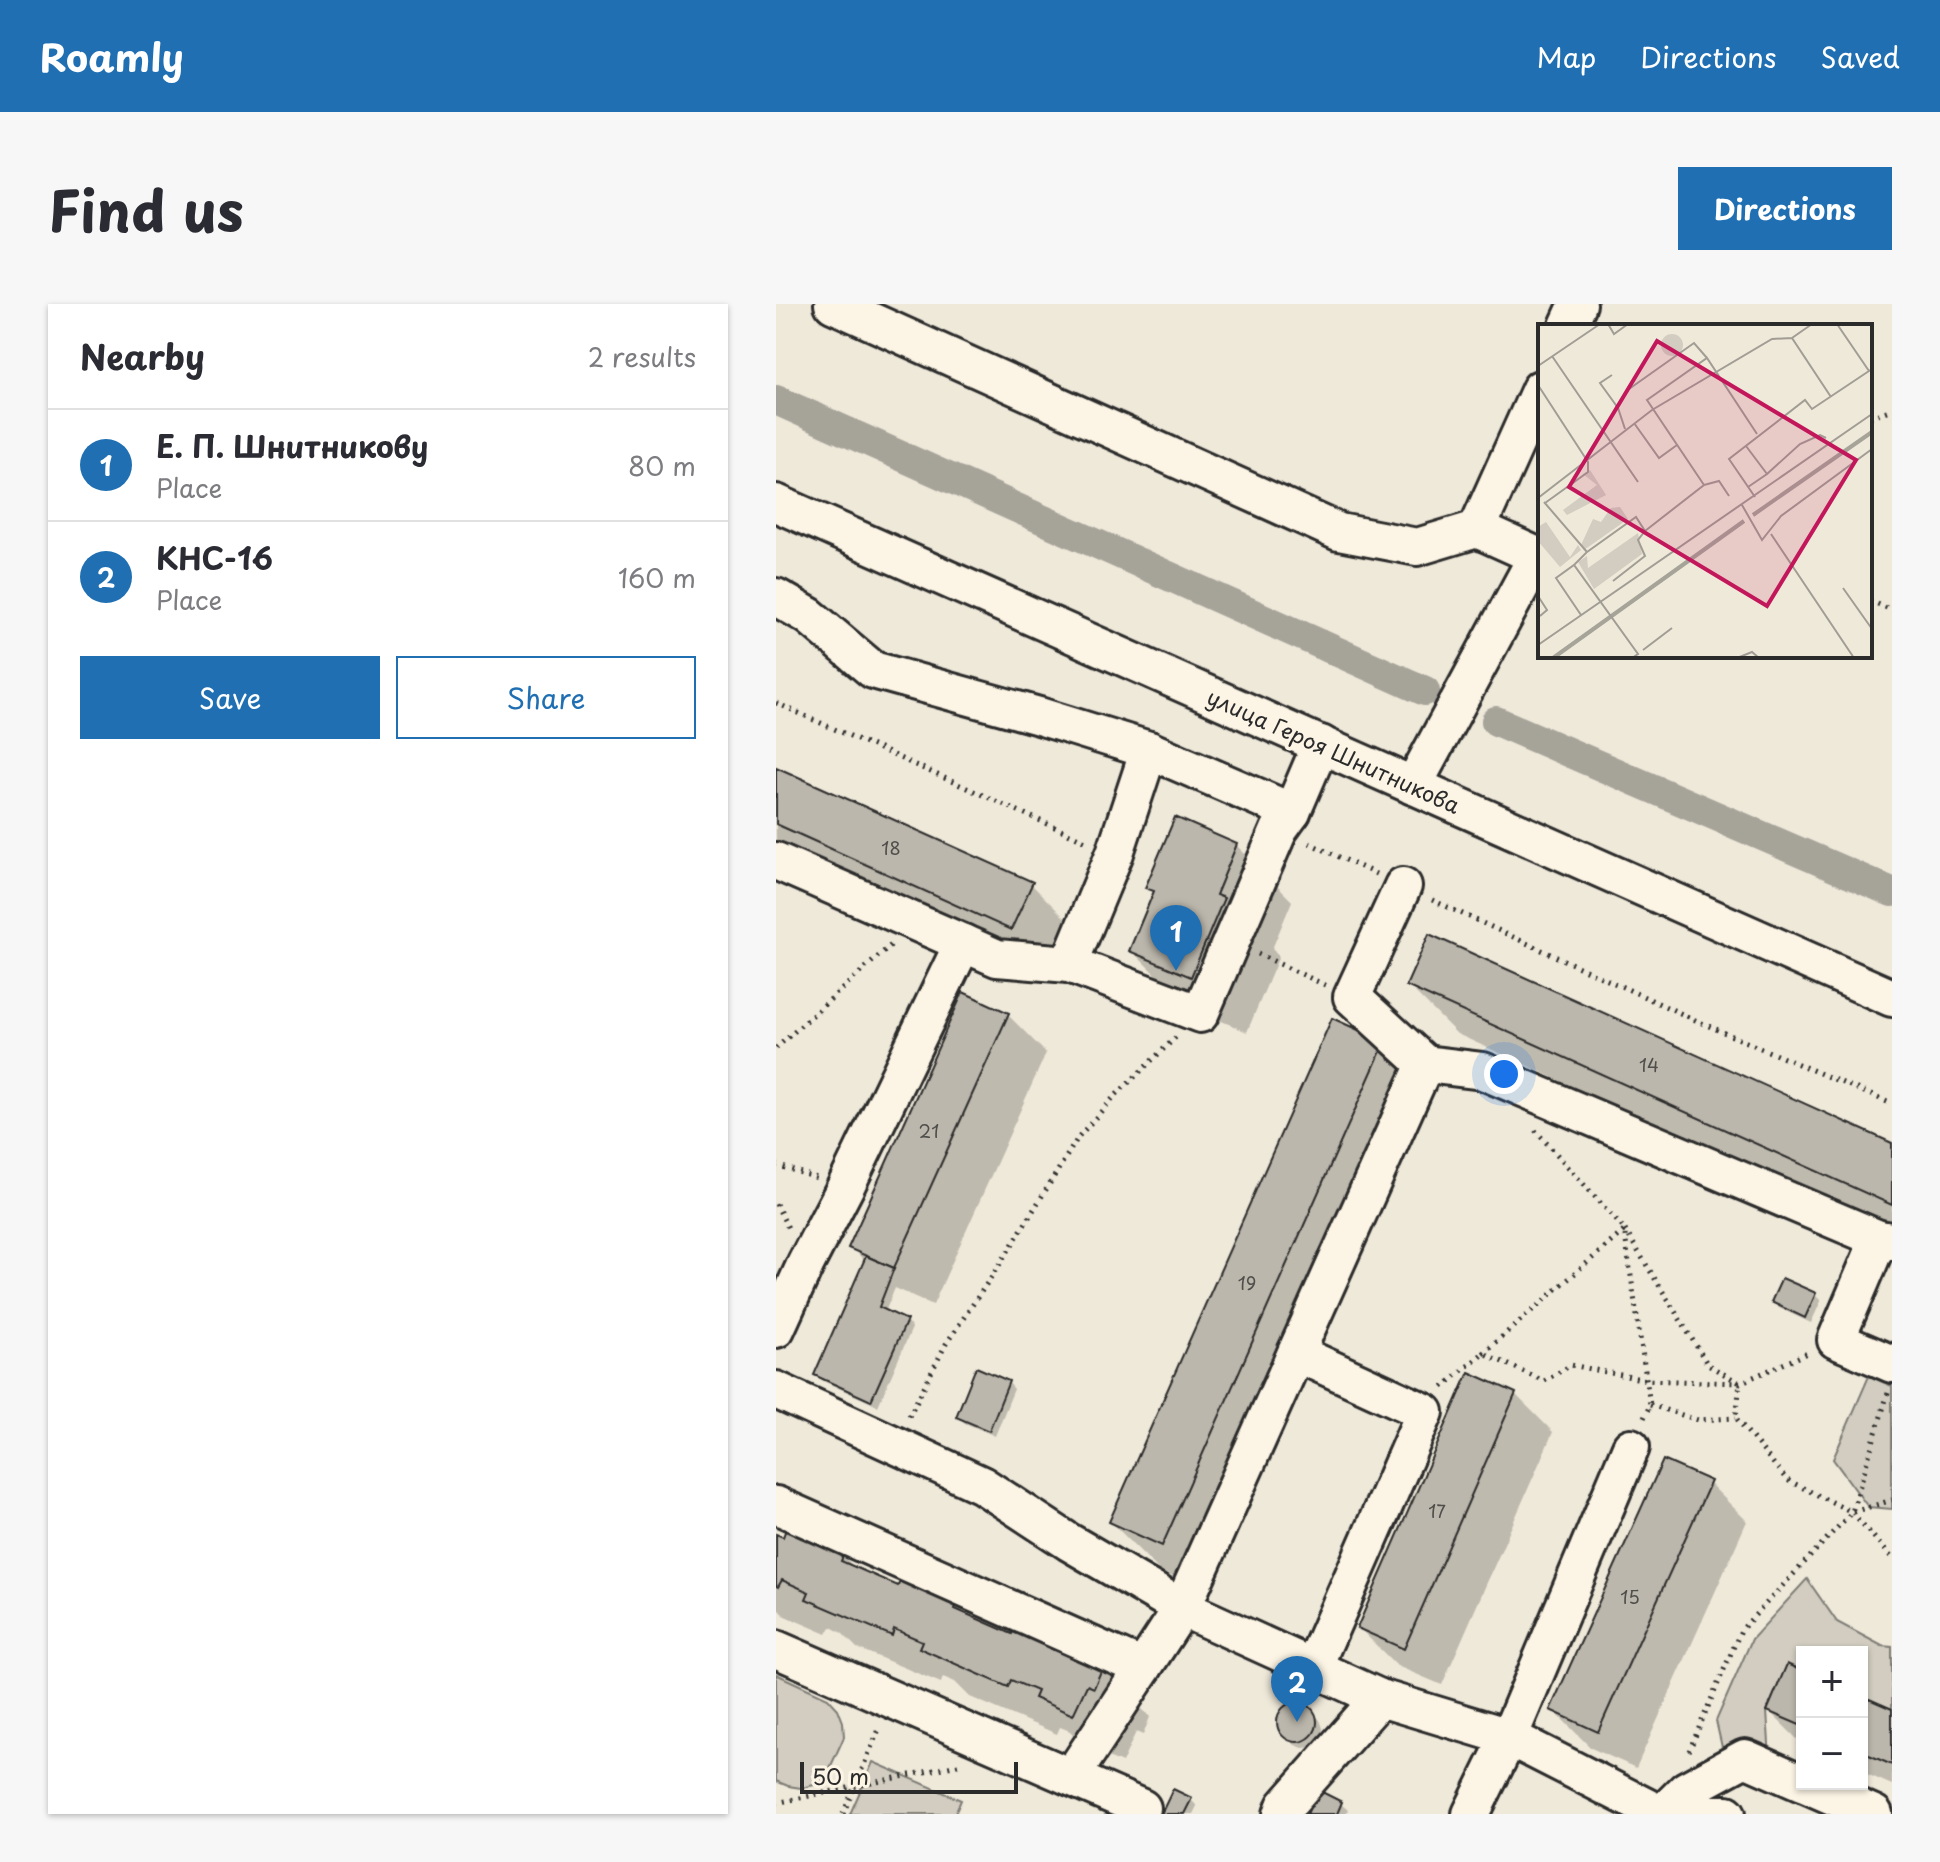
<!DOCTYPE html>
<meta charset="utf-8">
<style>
body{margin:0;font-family:"Playpen Sans",sans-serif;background:#f7f7f7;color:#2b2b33}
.controls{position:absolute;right:24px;bottom:24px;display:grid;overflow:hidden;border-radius:0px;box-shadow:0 2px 6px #0004}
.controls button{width:72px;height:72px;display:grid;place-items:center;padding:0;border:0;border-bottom:2px solid #e1e1e2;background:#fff;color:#2b2b33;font:40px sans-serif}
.scale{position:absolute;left:24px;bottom:20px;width:218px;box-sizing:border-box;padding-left:8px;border:4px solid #2b2b2b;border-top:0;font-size:22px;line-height:28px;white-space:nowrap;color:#2b2b2b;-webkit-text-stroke:6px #fcf5e5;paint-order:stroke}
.you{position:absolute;left:728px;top:770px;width:28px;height:28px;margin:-20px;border:6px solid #fff;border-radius:50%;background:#1a73e8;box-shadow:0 0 0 12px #1a73e833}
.badge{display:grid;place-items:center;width:52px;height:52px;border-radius:50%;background:#1f6fb2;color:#fff;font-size:26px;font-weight:700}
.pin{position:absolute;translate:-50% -66px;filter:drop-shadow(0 2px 4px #0008)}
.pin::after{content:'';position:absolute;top:42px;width:28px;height:24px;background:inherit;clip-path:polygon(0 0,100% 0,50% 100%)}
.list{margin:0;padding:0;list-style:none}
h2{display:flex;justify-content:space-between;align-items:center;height:104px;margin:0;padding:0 32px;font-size:34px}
h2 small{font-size:26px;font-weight:400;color:#7c7c81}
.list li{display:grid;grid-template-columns:52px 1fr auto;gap:24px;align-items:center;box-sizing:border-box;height:112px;padding:0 32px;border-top:2px solid #e1e1e2}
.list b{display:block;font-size:30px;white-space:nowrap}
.list p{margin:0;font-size:26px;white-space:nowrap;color:#7c7c81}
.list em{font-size:26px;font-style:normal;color:#7c7c81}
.actions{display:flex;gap:16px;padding:24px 32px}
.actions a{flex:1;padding:18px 0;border:2px solid #1f6fb2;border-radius:0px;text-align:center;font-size:28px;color:#1f6fb2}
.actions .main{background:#1f6fb2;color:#fff}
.map{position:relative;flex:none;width:1116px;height:1510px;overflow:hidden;border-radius:0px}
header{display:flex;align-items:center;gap:48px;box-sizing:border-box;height:112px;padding:0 40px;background:#1f6fb2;color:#fff}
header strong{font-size:38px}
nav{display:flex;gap:44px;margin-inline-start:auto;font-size:28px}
.intro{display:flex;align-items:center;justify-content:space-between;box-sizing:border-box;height:192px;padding:0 48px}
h1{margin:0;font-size:56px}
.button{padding:20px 36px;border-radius:0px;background:#1f6fb2;color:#fff;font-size:28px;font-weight:700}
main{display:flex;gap:48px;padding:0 48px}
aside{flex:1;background:#fff;border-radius:0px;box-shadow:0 2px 6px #0004}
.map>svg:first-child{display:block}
</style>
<header>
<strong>Roamly</strong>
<nav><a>Map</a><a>Directions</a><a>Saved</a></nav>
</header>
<div class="intro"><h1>Find us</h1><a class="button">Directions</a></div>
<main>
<aside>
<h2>Nearby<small>2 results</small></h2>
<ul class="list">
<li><span class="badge">1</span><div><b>Е. П. Шнитникову</b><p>Place</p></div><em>80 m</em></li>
<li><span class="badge">2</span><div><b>КНС-16</b><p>Place</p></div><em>160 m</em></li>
</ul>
<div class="actions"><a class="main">Save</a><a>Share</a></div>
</aside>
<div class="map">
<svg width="1116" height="1510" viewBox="0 0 1116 1510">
<rect width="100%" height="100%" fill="#efe9da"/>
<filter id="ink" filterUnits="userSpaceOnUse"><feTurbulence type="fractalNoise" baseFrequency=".0125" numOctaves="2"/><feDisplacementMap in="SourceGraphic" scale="16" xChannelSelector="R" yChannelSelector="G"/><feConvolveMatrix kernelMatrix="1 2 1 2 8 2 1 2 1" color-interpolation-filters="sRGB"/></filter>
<g filter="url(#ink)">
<g fill="#d2cdc0" stroke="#7e7c76" stroke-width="2">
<path d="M1093,1072L1116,1082V1205L1092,1203L1057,1155Z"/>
<path d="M1031,1275L1061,1318L1106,1342L1116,1343V1405L1086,1392V1348H1026V1367L1011,1361L991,1407L995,1472L948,1452L940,1417L976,1335Z"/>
<path d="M0,1370L52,1394L62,1405L67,1418L68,1433L49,1475L38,1481L25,1484L12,1482L0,1477Z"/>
<path d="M97,1458L185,1496L179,1510H74Z"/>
</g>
<g fill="#0003">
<path d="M0,465L255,580L293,618L273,662L0,539Z"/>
<path d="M460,541L516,597L496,645L503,652L471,728L411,702L355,646L379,590L371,583Z"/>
<path d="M632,681L1116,841V926L681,730Z"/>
<path d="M232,711L270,749L157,1001L119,984L109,1008L130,1017L136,1024L102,1102L47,1077L40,1070L90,958L75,943Z"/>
<path d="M608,740L656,788L435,1290L384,1267L335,1218Z"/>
<path d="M1039,991L1045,997L1035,1019L1003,1004L997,998Z"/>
<path d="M232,1078L238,1085L219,1132L189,1119L182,1113Z"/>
<path d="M739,1090L777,1128L666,1381L621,1362L583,1324Z"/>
<path d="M933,1179L971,1217L860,1464L815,1444L777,1406Z"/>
<path d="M0,1233L67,1252L81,1266L123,1284L180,1301L193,1314L237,1333L326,1364L374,1413L367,1431L360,1428L346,1459L309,1443L294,1427L284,1423L281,1430L194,1393L179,1378L167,1373L165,1379L81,1344L66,1329L55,1323L51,1330L9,1312L0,1303Z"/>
<path d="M1026,1369V1440L993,1407Z"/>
<path d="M1086,1395L1116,1408V1481L1086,1468Z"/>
<path d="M523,1400L530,1403L544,1416L547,1424L546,1432L542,1438L535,1443L527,1444L519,1441L506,1428L503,1420L504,1413L509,1406L515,1401Z"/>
<path d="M415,1496L421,1502L417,1510H387Z"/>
<path d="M565,1500L572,1506L570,1510H533Z"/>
</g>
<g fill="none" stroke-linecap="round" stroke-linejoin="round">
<g stroke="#a6a399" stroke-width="30">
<path d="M0,96L649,387"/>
<path d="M720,417L1116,588"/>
</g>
</g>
<g fill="#bcb7ac" stroke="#2b2b2b" stroke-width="2">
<path d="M0,463L257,578L235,626L0,520Z"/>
<path d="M399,513L461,540L440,591L448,594L415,673L353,647L378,587L369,584Z"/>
<path d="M653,630L1116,839V901L630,682Z"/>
<path d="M187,688L233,709L118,964L72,944Z"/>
<path d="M556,714L609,738L386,1242L333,1218Z"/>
<path d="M90,952L118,964L103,1003L131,1016L95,1097L38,1071Z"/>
<path d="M1006,974L1040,989L1029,1014L995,998Z"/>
<path d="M200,1063L233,1077L213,1127L180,1113Z"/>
<path d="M693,1068L740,1089L628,1345L581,1324Z"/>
<path d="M887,1156L935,1177L822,1428L774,1406Z"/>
<path d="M10,1225L68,1250L65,1257L122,1282L125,1275L181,1299L179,1305L236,1330L239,1324L327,1362L318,1384L311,1381L297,1411L258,1394L261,1387L235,1376L232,1383L143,1344L146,1337L118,1325L116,1332L30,1295L33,1288L6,1276L2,1283L0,1282V1230L7,1233Z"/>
<path d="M1011,1360L1026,1367V1422L991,1407Z"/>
<path d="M1086,1392L1116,1405V1461L1086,1448Z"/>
<circle cx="521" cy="1418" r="20"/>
<path d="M397,1485L416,1494L408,1510H385Z"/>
<path d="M542,1486L566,1498L561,1510H531Z"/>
</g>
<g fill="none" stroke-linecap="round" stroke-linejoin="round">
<g stroke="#2b2b2b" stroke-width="42">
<g id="minor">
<path d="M57,0L563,228L641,243L701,225L761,252L637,482"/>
<path d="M792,22L802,0"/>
<path d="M0,199L1116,694"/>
<path d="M701,225L764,85"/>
<path d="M0,293L33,312L97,366L263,412L373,446"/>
<path d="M0,557L221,654L293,660L424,710L503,526L516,508L545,440"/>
<path d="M627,582L576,693L649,760"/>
<path d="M293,660L339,549L373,446L516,508"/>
<path d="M1116,937L1103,935L1060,1036L1116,1060"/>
<path d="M0,1025L30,959L70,882L187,639"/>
<path d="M520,1049L649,1108L537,1364"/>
<path d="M0,1086L206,1181L293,1238L406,1304L604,1394L733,1433L884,1510"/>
<path d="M0,1201L367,1364L406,1304L649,760L707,767L1103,935"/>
<path d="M0,1345L366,1504"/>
<path d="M295,1473L367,1364"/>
<path d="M1029,1480L1098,1510"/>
<path d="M506,1510L509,1502L604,1394"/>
<path d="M695,1510L733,1433L855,1143"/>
<path d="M886,1510L910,1486L969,1454L1026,1479"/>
<path d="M913,1510H951"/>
</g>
</g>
<g stroke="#2b2b2b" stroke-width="5" stroke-dasharray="2 6" stroke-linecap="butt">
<path d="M1094,113L1116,105"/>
<path d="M1094,297L1116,306"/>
<path d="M0,399L312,538"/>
<path d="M533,539L600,570"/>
<path d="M656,596L928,720L1116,800"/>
<path d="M482,650L549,681"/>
<path d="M0,744L115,641"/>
<path d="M0,861L41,874"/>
<path d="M0,900L13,926"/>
<path d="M849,926L932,1061L964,1079L960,1114L1011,1176L1076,1208L1116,1254"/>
<path d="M849,931L874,1101L868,1114"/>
<path d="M707,1049L849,926L758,825"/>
<path d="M667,1083L707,1049L768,1077L795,1061L870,1076L964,1079L1034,1048"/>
<path d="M874,1101L922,1116L960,1114"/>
<path d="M133,1112L170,1040L228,954L303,832L338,793L400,733"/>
<path d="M1077,1208L1116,1196"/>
<path d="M913,1447L965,1326L1076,1208L1112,1089"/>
<path d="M0,1499L182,1461"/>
<path d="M67,1510L104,1423"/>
</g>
<use href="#minor" stroke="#fcf5e5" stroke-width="36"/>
</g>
</g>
<g text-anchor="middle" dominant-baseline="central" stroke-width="7" stroke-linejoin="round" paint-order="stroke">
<g font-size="18" fill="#4f4e4b">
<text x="115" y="543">18</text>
<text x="873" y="760">14</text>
<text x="153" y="826">21</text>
<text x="471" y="978">19</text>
<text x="661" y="1206">17</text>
<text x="854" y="1292">15</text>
</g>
<g font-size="22" fill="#2b2b2b" stroke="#fcf5e5">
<text transform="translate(558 446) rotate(24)">улица Героя Шнитникова</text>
</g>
</g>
<g transform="translate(762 20)">
<rect width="334" height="334" fill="#efe9da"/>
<path d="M123 21a11 11 0 1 1 22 0a11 11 0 1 1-22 0ZM52,146L68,171L29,191L25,186L59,161L45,150ZM82,183L90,195L46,226L43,221L55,195L63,198L73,184ZM8,198L32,233L40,221L43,226L22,243L0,217V203ZM100,209L104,230L56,265L40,238L49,232L50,244Z" fill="#d2cdc0"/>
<path fill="none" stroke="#a6a399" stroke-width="4" d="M215,191L334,108M15,334L206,197"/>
<path fill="none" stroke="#a19d94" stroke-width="2" d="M70,0L76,10L90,0M274,0L254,14L293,73M299,0L331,47M14,32L100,158M0,42L62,0M74,51L62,59L80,84L87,105M0,61L50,138V148L7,179M91,65L156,19L169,34M96,99L121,134L139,121M208,122L229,150L210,163M229,150L262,120L282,111L288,114M166,161L181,157L191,172M217,173L191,135L267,76L274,85L334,45M0,174L114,86L234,15L254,14M6,178L49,228L36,241M204,181L224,216L243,192L334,125M107,207L166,161L109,76L169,34L219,110M233,210L316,334M49,228L98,193L107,207L100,216L107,232L75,257M305,264L334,305M0,272L9,286L2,292M43,291L18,254L36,241L100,330L94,334M0,321L334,90M105,326L134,304M199,334L214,328L221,334"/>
<path fill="#c2185b" fill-opacity="0.15" stroke="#c2185b" stroke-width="4" d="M119,17L318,136L229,282L31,163Z"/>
<rect width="334" height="334" fill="none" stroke="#2b2b2b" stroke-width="4"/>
</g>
</svg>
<div class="controls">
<button>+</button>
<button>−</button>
</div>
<div class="scale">50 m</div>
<div class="you"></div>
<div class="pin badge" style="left:400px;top:667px">1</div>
<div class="pin badge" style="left:521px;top:1418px">2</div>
</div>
</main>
